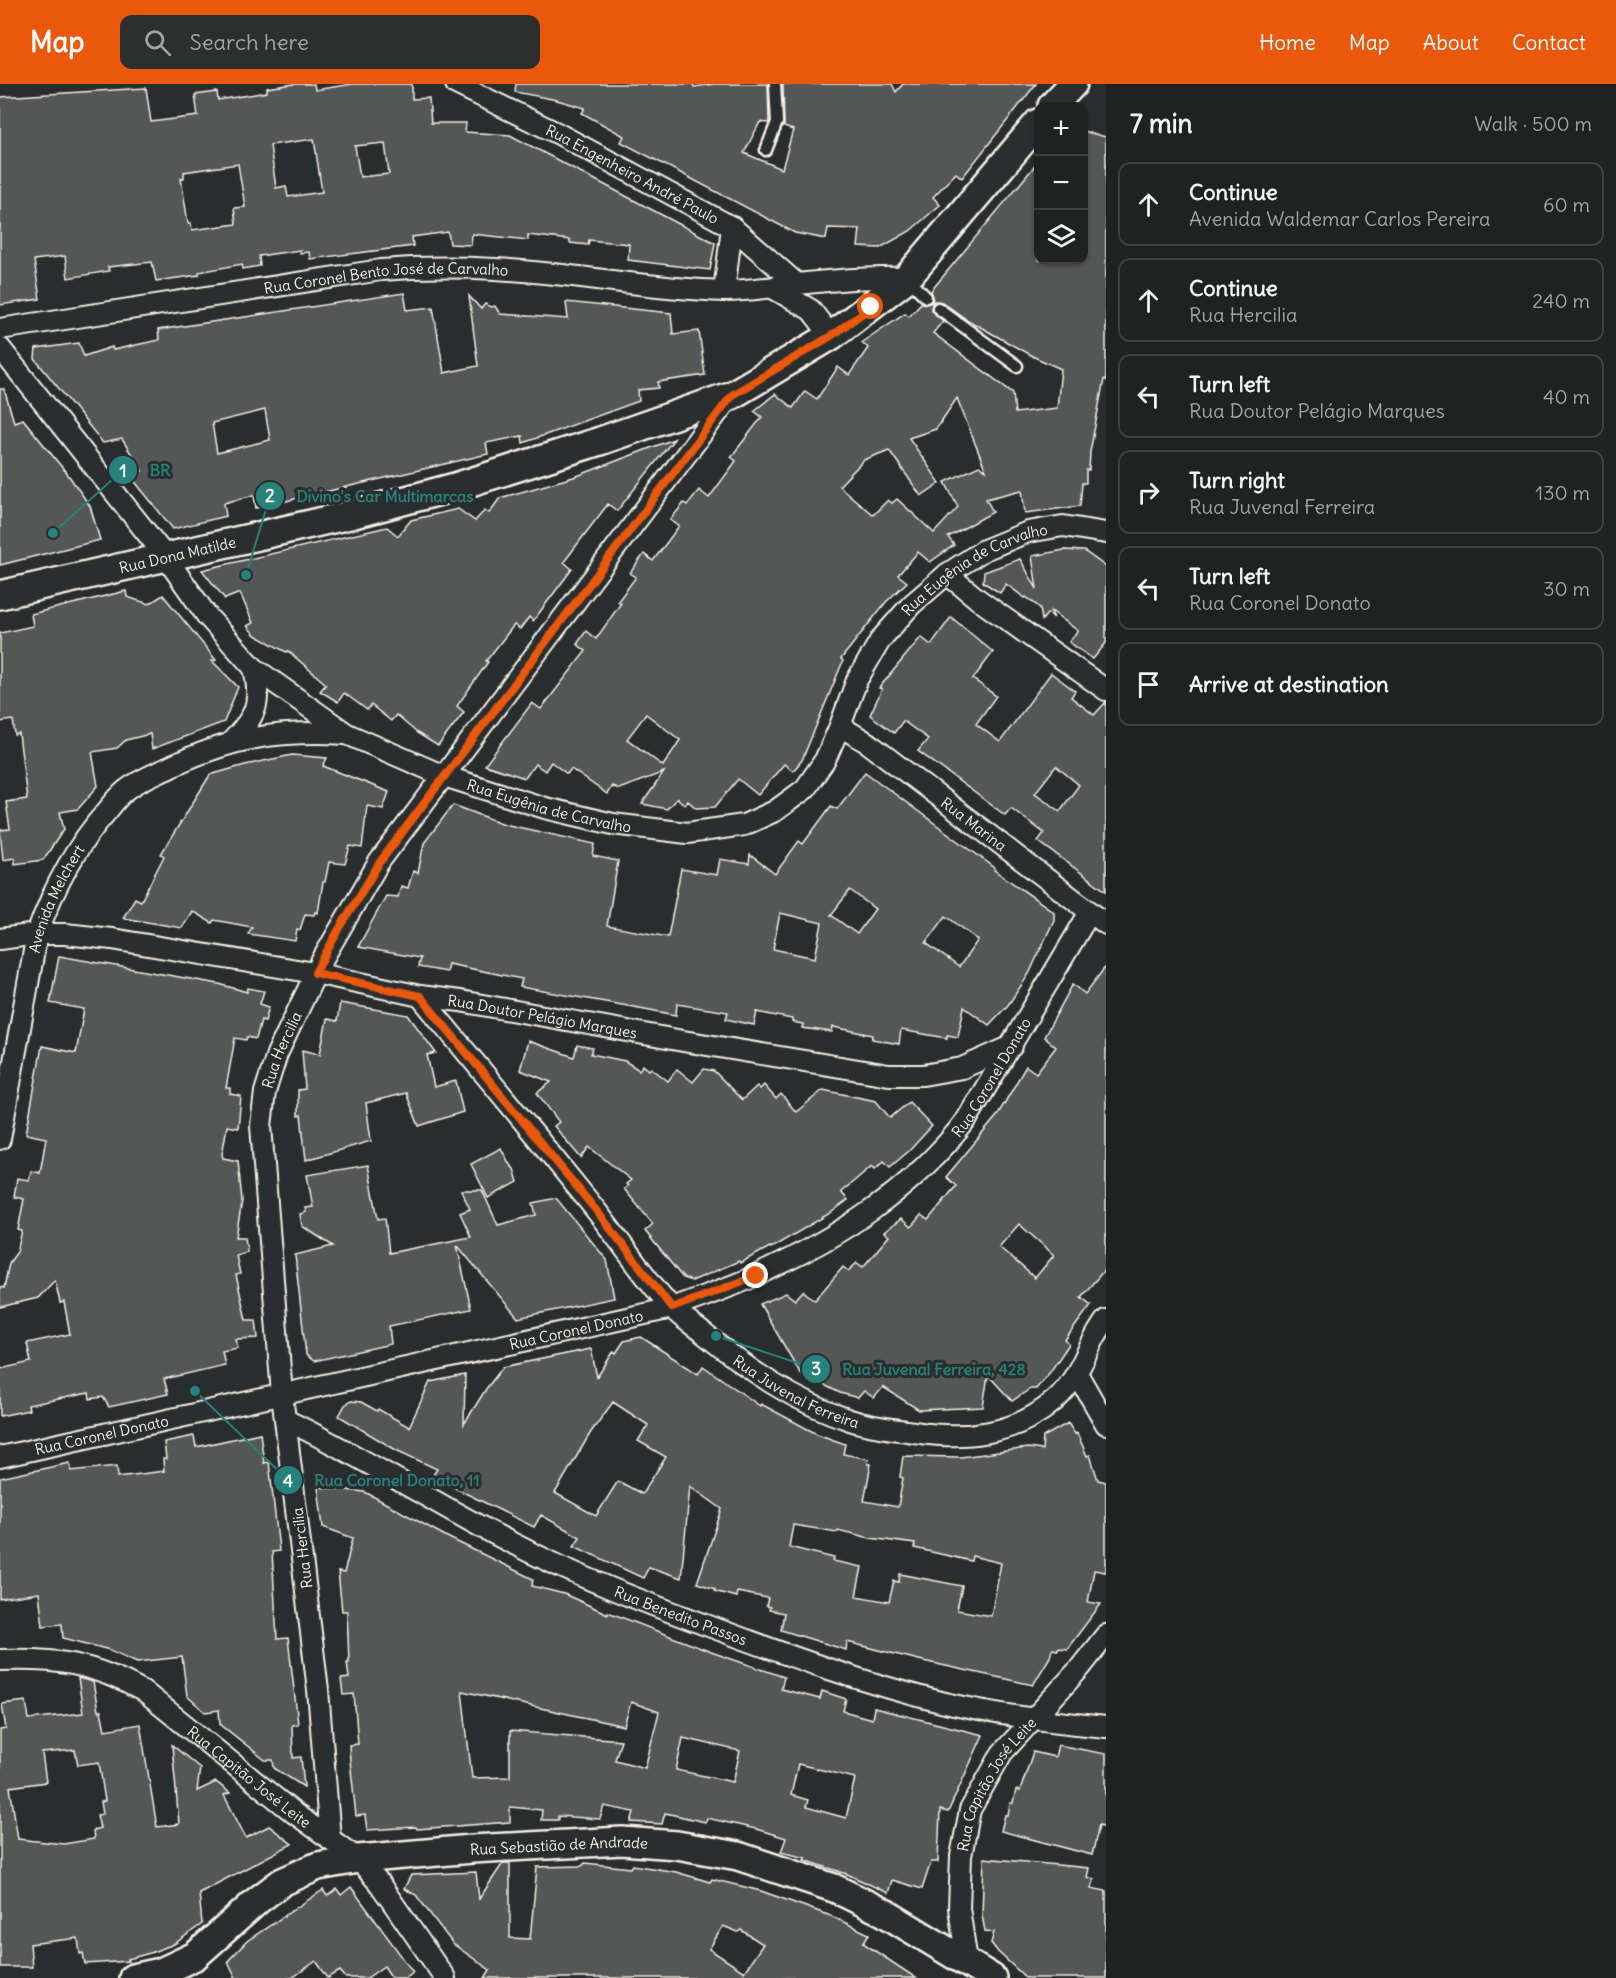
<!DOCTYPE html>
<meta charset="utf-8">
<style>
body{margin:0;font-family:Delius,sans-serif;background:#2d2f2f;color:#f1f3f6}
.controls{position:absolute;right:18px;top:18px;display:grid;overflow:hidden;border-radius:12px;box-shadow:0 2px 4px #0004}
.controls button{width:54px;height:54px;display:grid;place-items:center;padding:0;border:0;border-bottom:2px solid #3d3f40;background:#202222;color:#f1f3f6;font:30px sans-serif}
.stop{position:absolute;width:18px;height:18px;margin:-14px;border:4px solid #ea580c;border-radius:50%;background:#fff}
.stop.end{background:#ea580c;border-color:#fff;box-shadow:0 2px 6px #0008}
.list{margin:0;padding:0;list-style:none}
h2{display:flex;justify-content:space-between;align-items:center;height:78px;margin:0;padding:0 24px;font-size:26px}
h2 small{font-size:20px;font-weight:400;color:#a2a4a5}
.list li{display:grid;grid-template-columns:39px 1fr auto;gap:18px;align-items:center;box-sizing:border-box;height:84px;margin:0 12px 12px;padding:0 12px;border:2px solid #3d3f40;border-radius:12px}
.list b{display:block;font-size:22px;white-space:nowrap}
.list p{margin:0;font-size:20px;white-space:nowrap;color:#a2a4a5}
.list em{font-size:20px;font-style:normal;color:#a2a4a5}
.icon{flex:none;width:33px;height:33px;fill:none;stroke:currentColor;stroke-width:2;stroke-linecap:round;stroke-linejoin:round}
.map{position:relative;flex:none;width:1106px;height:1894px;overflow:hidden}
header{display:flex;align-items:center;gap:36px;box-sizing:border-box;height:84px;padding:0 30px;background:#ea580c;color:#fff}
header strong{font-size:28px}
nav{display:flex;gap:33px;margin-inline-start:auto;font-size:21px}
.search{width:420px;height:54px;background:#2d2f2f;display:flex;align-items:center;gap:15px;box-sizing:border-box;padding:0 21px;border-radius:12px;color:#a2a4a5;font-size:22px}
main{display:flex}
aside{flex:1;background:#202222}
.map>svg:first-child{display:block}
</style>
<header>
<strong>Map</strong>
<div class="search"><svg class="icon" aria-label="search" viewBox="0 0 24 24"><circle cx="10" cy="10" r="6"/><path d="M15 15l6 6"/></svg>Search here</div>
<nav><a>Home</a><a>Map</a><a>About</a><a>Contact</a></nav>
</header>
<main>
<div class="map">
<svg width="1106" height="1894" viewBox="0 0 1106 1894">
<rect width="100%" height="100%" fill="#2a2d2e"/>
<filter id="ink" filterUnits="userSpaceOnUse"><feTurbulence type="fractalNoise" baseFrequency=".0167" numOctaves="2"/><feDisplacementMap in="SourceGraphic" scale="12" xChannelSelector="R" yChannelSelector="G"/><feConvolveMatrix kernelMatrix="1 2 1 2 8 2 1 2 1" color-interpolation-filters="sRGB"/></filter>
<g filter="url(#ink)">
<g fill="#555756" stroke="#f4f1e8" stroke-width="1.5" fill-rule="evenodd">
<path d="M294,0H314L315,6L353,0H412V15L429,14L431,39H466L465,48L510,51L715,159L710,186L628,176L629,160L589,156L588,161L570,159V156L528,151V156L472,150L471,161L450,160L448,148L412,153L413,162L310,175L309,168L300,169V166L259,172L260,182L243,185L242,180L199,188V191L156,197L152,178L108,183L109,187L68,194L65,172L34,176L40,215L0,221V13L146,4L151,38L198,32L195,11L217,8L218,16L267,8V4ZM314,55L322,108L288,113L286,102L276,104L270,61ZM385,59L389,90L360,93L355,62ZM238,80L245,123L234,124L236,140L192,146L191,139H188L181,94H184V88Z"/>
<path d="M516,0H693L694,3L714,0H768L769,37L768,39L760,38L744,69L782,85L793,46L784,43L783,0H892L896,8L903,0H1036L962,94L956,89L933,113L940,121L910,147L880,164L858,163L860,145L828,144L826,155L795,149L621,58L624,52L582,29L585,24L557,16L515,8Z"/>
<path d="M1083,47L1106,53V296L1104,295L1090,368L1089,386H1086V399H1082L1080,422L1025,429L1022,406L986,415L993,428L948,453L954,461L930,478L918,468L898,491L907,498L886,518L841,575L843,577L802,676L793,687L784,680L758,711L738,695L715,723L696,724L688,717L685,721L677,714L667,725L642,720L664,688L619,705L612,702L607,710L571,685L567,690L551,678L545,687L535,680L525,694L485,681L532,619L541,625L586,567L577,560L586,547L596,555L621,519L618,517L636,493L630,489L644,470L653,477L679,442L670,436L684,419L687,421L699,406L709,414L736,377L731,373L762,333L754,327L775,310L793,324L805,307L817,315L838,283L849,291L868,264L862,258L905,229L909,232L921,219L927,220L932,218L933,212L931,207L1038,78V176H1083ZM934,217L942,218L966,235L1032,272L1061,285L1057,324L1015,329L1013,309L933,249L943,237L931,226L932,220ZM957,314L986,387L979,382L945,398L958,423L934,449L897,415L892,419L888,416L873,431L839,402L864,376L889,366L921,412L940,399L909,354L936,345ZM646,630L680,656L663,682L627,655Z"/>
<path d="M404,209L407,226L433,223L444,289L478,282L469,212L481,225L485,220L491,223L495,222L500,230L568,235L566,218L671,229L673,250L699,247L705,291L658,298L659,304L638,306L639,317L523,359L522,352L486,359L488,370L256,424L254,411L224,419L226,432L173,445L128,389L142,387L122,355L103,359L35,275L36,265L79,259L84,272L112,263L113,266L159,256L158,246ZM265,326L270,356L217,369L212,339Z"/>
<path d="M0,305H4L14,338L23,335L69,392L90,422L100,456L0,481Z"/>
<path d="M674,355L617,427L608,420L585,450L564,478L572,485L533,537L529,533L520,545L514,541L486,577L488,578L457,622L464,628L438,662L417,649L396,631L391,637L371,621L367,626L344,609L338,618L320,607L326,600L288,567L286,568L255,551L247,542L253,539L240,509L225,515L202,486L387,443L398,452L411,436L458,425L475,437L485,426L489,429L500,414L577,392Z"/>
<path d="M1064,466L1084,467L1106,483V559L1093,575L1069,558L1078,547L1050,526L1054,534L1048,529L1042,536L1040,524L1026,513L1025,514L1006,500L1000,509L983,498L984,488L1020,475L1037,505L1032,472Z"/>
<path d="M126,507L127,513L149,520L163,511L216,576L212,577L238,603L224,638L152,665L150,650L126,656L117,664L92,668L98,702L78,725L60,728L64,745L43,776L15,780V774L3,776L0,746L10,745L6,718L27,715L19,650L15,651L13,636L0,638V549L33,542L31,530Z"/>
<path d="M951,533L993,568L973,595L996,612L976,640L1000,658L1051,589L1075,607L1071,613L1094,631L1106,618V807L1038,757L1044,749L1011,724L1005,731L918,667L928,655L903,637L894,649L870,631L882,605L879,604L921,553L931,561ZM1056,682L1079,701L1060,727L1035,709Z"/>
<path d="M292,671L327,674L323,682L389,708L383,725L367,722L362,764L350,762L345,780L329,778L325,798H323L318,829L315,828L314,831L305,830L300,846L297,845L295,857L248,850L252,843L214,836L212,839L192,827L182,844L123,834L135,814L141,817L164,772L161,770L210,691L245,681Z"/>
<path d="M865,688L995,784L994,786L1054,828V836L1029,890L1008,921L989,941L964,923L958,953L947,951V954L901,946L899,960L872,955L873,951L833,943L832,948L802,944L803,940L792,938V935L757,928L754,941L726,935L728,928L677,920L676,931L645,925L520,903L522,895L448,880L446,888L418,883L420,874L358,863L386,812L398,813L401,802L408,804L413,787L418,789L424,759L453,721L504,740L595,760L593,772L618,777L607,842L668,853L681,785L717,791L720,775L749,780L750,771L775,790L799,757L803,760L831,722L837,725ZM850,806L875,825L857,850L831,831ZM780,829L822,839L815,874L773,865ZM946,832L978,856L959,883L926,859Z"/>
<path d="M59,872L219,900L247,908L248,904L264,907L260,920L269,923L265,937L261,936L256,955L247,953L246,956L235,954L226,1004H230V1010L241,1012L238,1044L227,1042L222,1071L223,1074L238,1077L242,1117L236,1153H245L247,1168L236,1171L240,1190L236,1191L246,1236H256L258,1254L236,1255L238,1264L222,1267L225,1281L164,1295L168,1310L109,1323L103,1313L90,1315L89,1309L28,1321L29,1326L0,1332V1285L31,1278L27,1259L70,1250L64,1218L60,1219L55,1196L38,1214L0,1223V1203L4,1204L9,1179L17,1168L22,1147L18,1146L24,1115L14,1113L17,1094L29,1096L31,1087L40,1089L46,1054L26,1050L42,962L76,969L84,925L50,919Z"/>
<path d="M1106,882V1184L1081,1213L1091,1221L1065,1256L1069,1260L1050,1288L1036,1305H1030L1012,1317L988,1291L983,1323L919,1326L883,1303L874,1314L864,1307L858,1314L840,1309L800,1289L760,1220L786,1209L795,1216L803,1207L815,1216L843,1183L848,1187L857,1179L863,1183L889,1152L884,1148L901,1135L911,1143L921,1131L928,1136L956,1102L946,1093L997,1032L1026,982L1036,989L1056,963L1044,953L1073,900L1085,910ZM1019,1140L1054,1171L1035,1194L999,1163Z"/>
<path d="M340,919L408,931L436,969L427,971L434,1003L456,997L463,1028L419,1042L406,1009L366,1019L371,1057L306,1076L301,1031L298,1032V1006L305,1005L302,966L320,970L327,935L337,937Z"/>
<path d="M528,957L574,973L577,961L593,964L591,970L625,977L639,986L643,981L649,986L651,984L668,997L677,985L693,998L704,985L714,987L742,1016L757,1002L760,1005L764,1001L776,1015L781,1010L796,1028L823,1006L876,1017L890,1034L909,1018L932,1042L909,1067L890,1083L884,1077L875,1085L872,1082L841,1108L848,1116L832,1128L771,1164L770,1163L740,1179L739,1177L692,1197L683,1194L645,1147L653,1140L624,1105L628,1102L626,1100L631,1096L589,1063L581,1074L554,1042L559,1038L537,1009L551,998L520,986Z"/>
<path d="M501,1064L510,1081L514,1085L518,1098L488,1114L471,1080Z"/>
<path d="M368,1081L378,1135L385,1134L389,1169L471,1153L460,1129L470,1125L461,1106H482L498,1141L536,1131L533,1119L556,1114L607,1176L614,1214L518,1234L457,1161L471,1225L389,1242L391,1260L314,1277L306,1271L295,1171L333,1162L302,1142L300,1130L306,1128L305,1124L313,1123L307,1091Z"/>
<path d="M641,1253L698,1290L703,1282L760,1322L761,1320L817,1350L845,1360L843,1370L869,1375L868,1380H871L864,1417L898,1423L903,1394L900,1393L903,1372L961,1373L1028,1364L1042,1366L1043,1353L1068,1339L1075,1350L1077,1349L1087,1372L1090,1371L1098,1396L1106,1398V1488L1094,1486L1088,1518L1101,1520L1067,1565L1058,1564V1566L1052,1565L1050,1573L1033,1601L923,1577L847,1558L846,1566L781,1546L784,1529L769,1526L770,1523L766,1522L768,1514L737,1508L736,1513L714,1507L715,1505L697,1499L722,1425L690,1402L681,1494L649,1483L643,1494L574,1462L580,1453L541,1431L534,1443L457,1405L433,1391L437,1385L396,1366L339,1332L345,1321L351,1317L361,1318L377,1327L378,1325L409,1343L430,1298L465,1291L464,1340L486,1305L503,1283L591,1265L597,1293L614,1267L616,1269L624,1257ZM613,1318L648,1341L638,1357L666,1373L642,1410L618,1397L596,1432L555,1409L591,1348ZM793,1441L837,1448L838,1446L870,1454L915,1460L914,1464L971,1477L972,1472L1001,1479L991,1532L957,1526L962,1502L900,1490L899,1498L894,1497L889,1518L856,1512L862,1483L833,1477L834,1474L789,1463Z"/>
<path d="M260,1349L264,1379L269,1378L278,1457L279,1467L272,1468L277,1555L288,1554L298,1640L292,1641L293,1674L301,1673L304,1703L274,1684L273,1676H265L220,1640L219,1626L205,1628L187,1612L182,1573L137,1578L110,1566L63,1554L62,1540L43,1542L39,1509L0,1515V1394L70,1379L71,1387L117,1382L118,1393L164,1387L163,1375H166L164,1358L194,1352L196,1363Z"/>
<path d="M318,1403L365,1408L449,1454L533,1495L532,1502L564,1510L608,1530V1528L711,1568L784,1593L781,1605L820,1615L822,1607L846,1615L843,1627L872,1635L874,1624L983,1651L948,1728L940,1726L938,1778H931L922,1805L892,1796L888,1809L847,1790L804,1776L806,1774L781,1768L786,1754L756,1745L707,1734L705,1738L665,1729L662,1740L631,1738L634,1728L604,1722L600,1735L558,1732V1736H541L542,1726L510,1723V1738L417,1745L416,1743L367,1746L365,1731L356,1732L350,1676L349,1661L358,1660L354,1610L343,1611L341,1595L349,1594L347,1578H349L347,1527H342L338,1488L344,1489L353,1454L323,1443ZM462,1607L624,1642L631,1618L659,1628L645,1684L615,1676L621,1656L510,1647V1693L472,1694ZM683,1654L740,1667L733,1698L676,1686ZM798,1680L855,1694L846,1734L806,1723L808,1716L791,1711Z"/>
<path d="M78,1594L93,1598L98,1627H101L105,1646L140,1640L157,1743L179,1740L172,1661L200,1684L197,1707L216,1698L230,1709L224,1711L246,1754L269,1742L292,1760L199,1809L202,1840L174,1860L150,1869L128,1875L129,1877L85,1880L83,1869L80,1870L78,1854L30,1860L32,1883H0V1646L6,1645L2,1620L26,1617L29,1635L83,1629ZM75,1666L78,1681L99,1678L105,1717L101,1718L103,1730L97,1731L100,1744L93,1746L94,1755L64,1760L18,1755L10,1703L46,1698L42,1669Z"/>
<path d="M1058,1661L1106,1670V1743L1099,1741L1092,1771L1001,1747L1005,1731H1008L1010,1719H1013L1016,1706L1020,1707L1033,1668L1055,1673Z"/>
<path d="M984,1774L1089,1784L1087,1793L1094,1795L1091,1804L1106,1807V1894H1026L998,1868L991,1859L994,1848L985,1847L982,1831Z"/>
<path d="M503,1779H510V1854L530,1855L537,1783L582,1782L585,1779L631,1784L633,1781L676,1788L710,1798L712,1795L761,1807L831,1832L869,1850L863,1859L916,1894H485L490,1886L453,1860L416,1811L404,1805L411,1791L476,1788L479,1815ZM723,1842L738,1848L741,1846L763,1860L744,1888L709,1865Z"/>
<path d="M351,1803L413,1888L405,1894H392L384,1882L367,1894H346L340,1887L328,1894L316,1877L292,1894H236L228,1877L247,1857L323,1806L327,1812L337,1805L341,1811Z"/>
</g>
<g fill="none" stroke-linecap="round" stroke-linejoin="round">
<g stroke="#f4f1e8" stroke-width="15">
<g id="lane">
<path d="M766,66L777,38L775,0"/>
<path d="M907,194L926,213"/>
<path d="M938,224L1017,282"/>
</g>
</g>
<g stroke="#f4f1e8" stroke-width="24">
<g id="street">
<path id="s1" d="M456,0L557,49L732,143L797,200"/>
<path d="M773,204L811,226L831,252"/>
<path d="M724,207L732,143"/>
<path id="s2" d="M0,245L381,186C419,183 457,183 495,185C572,189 648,205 725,207C750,207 773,203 798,200C834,196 870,193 907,194"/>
<path id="s3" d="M0,264L165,472L207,532L254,584L347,650L444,692L545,724L613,740L687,749L744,741L775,727L805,705L825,676L840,642L857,596L881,555L911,521L947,490L984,466L1028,448L1063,442L1106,449"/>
<path d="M947,490L979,516L1106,606"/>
<path id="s4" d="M840,642L868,659L1106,840"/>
<path d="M231,658C256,632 262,620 254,584"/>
<path id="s5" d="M0,855L37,850H65L112,855L315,889L420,912L460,917L683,957L889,991H923L962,984L1012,962"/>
<path id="s6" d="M420,912C474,978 529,1043 582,1109C613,1146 639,1187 671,1223C680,1233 693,1241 703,1249C747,1285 796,1319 850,1336C871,1343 893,1345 914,1348C963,1356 1016,1351 1054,1317C1081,1294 1086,1262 1106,1236"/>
<path id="s7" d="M0,1055L37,850C53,805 75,763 107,727C112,721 118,713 125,707C137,697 152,691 165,685C229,654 276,646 347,650"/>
<path d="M1078,1291L1106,1340"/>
<path id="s8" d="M286,1336C362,1372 433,1419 508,1457C575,1492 646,1519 717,1545C792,1573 867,1600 945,1619C998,1631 1052,1638 1106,1643"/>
<path id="s9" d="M0,1373L672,1224C700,1213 730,1204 757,1191C838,1154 913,1106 967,1035L1090,828"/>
<path id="s10" d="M0,1576C57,1574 92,1579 143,1607L294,1729L358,1775L379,1799L445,1894"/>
<path id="s11" d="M330,1755L318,1606L282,1311L261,1042L265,1008L277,970L322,876L379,778L731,311"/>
<path id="s12" d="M967,1878L959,1824L961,1772L970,1726L1002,1669L1080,1584L1106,1551"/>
</g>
</g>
<g stroke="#f4f1e8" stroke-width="32">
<g id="secondary">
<path d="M1052,22L1073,0"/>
<path id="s13" d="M0,511L354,430L455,403L600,357L732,311L831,252L907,194L1038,39"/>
<path id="s14" d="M133,1894L161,1888L195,1872L258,1816L282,1798L318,1782L358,1775L472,1765L622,1757L677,1761L738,1772L834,1804L885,1829L992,1894"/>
</g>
</g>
<use href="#lane" stroke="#2a2d2e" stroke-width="10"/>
<use href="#street" stroke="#2a2d2e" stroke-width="20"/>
<use href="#secondary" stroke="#2a2d2e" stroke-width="27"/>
</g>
</g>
<g fill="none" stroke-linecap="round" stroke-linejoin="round" filter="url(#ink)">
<path stroke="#ea580c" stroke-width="8" d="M756,1192L672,1224L599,1130L420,912L315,889L338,847L380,778L732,311L831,252L871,223"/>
</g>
<g text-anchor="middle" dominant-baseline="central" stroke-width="6" stroke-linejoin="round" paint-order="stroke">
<g font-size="15" fill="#f4f1e8" stroke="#2a2d2e">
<text stroke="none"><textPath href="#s1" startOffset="198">Rua Engenheiro André Paulo</textPath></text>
<text stroke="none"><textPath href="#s2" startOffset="390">Rua Coronel Bento José de Carvalho</textPath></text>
<text stroke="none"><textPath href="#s13" startOffset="182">Rua Dona Matilde</textPath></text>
<text stroke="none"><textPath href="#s3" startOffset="1296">Rua Eugênia de Carvalho</textPath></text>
<text stroke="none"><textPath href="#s3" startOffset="738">Rua Eugênia de Carvalho</textPath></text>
<text stroke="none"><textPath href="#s4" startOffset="166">Rua Marina</textPath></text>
<text stroke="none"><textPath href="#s7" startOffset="248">Avenida Melchert</textPath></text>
<text stroke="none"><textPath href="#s5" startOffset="550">Rua Doutor Pelágio Marques</textPath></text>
<text stroke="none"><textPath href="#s11" startOffset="796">Rua Hercilia</textPath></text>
<text stroke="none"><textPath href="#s9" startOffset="1092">Rua Coronel Donato</textPath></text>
<text stroke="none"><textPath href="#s9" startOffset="590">Rua Coronel Donato</textPath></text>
<text stroke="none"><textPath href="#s6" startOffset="552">Rua Juvenal Ferreira</textPath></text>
<text stroke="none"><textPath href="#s9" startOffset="104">Rua Coronel Donato</textPath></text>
<text transform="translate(302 1464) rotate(-97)">Rua Hercilia</text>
<text stroke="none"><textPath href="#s8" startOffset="441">Rua Benedito Passos</textPath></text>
<text stroke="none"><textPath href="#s10" startOffset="285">Rua Capitão José Leite</textPath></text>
<text stroke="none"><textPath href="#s12" startOffset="188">Rua Capitão José Leite</textPath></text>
<text stroke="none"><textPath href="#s14" startOffset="462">Rua Sebastião de Andrade</textPath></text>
</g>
</g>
<path fill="none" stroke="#26827a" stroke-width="2" d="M53 449L123 386M246 491L270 412M716 1252L816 1285M195 1307L288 1396"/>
<g fill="#26827a" stroke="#2a2d2e" stroke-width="2">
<circle cx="53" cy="449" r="6"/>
<circle cx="246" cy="491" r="6"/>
<circle cx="716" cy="1252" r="6"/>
<circle cx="195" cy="1307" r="6"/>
<circle cx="123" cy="386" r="15"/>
<circle cx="270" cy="412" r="15"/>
<circle cx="816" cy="1285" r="15"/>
<circle cx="288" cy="1396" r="15"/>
</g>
<g font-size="18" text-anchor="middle" font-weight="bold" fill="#fff">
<text x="123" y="393">1</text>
<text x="270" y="418">2</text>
<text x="816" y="1291">3</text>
<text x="288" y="1403">4</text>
</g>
<g font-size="16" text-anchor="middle" font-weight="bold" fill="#26827a" stroke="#2a2d2e" stroke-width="6" stroke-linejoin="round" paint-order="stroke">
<text x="160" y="392">BR</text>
<text x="385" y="418">Divino's Car Multimarcas</text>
<text x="934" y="1291">Rua Juvenal Ferreira, 428</text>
<text x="397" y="1402">Rua Coronel Donato, 11</text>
</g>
</svg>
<div class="controls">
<button>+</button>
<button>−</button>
<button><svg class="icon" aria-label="layers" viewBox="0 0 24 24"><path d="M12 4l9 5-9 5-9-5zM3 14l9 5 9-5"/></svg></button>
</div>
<div class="stop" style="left:871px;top:223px"></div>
<div class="stop end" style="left:756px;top:1192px"></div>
</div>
<aside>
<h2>7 min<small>Walk · 500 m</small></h2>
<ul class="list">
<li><svg class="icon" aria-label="ahead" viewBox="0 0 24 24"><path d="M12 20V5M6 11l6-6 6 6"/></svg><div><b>Continue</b><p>Avenida Waldemar Carlos Pereira</p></div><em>60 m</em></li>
<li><svg class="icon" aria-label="ahead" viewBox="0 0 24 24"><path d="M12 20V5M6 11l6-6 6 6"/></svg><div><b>Continue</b><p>Rua Hercilia</p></div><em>240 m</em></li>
<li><svg class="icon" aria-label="left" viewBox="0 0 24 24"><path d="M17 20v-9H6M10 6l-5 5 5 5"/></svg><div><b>Turn left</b><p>Rua Doutor Pelágio Marques</p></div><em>40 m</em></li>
<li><svg class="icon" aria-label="right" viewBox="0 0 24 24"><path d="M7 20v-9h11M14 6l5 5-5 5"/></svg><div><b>Turn right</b><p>Rua Juvenal Ferreira</p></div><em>130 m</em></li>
<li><svg class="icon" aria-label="left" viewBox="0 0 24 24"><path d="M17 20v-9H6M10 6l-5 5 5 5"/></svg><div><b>Turn left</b><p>Rua Coronel Donato</p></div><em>30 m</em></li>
<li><svg class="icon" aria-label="arrive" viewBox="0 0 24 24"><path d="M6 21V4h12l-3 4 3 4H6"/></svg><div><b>Arrive at destination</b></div></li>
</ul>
</aside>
</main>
